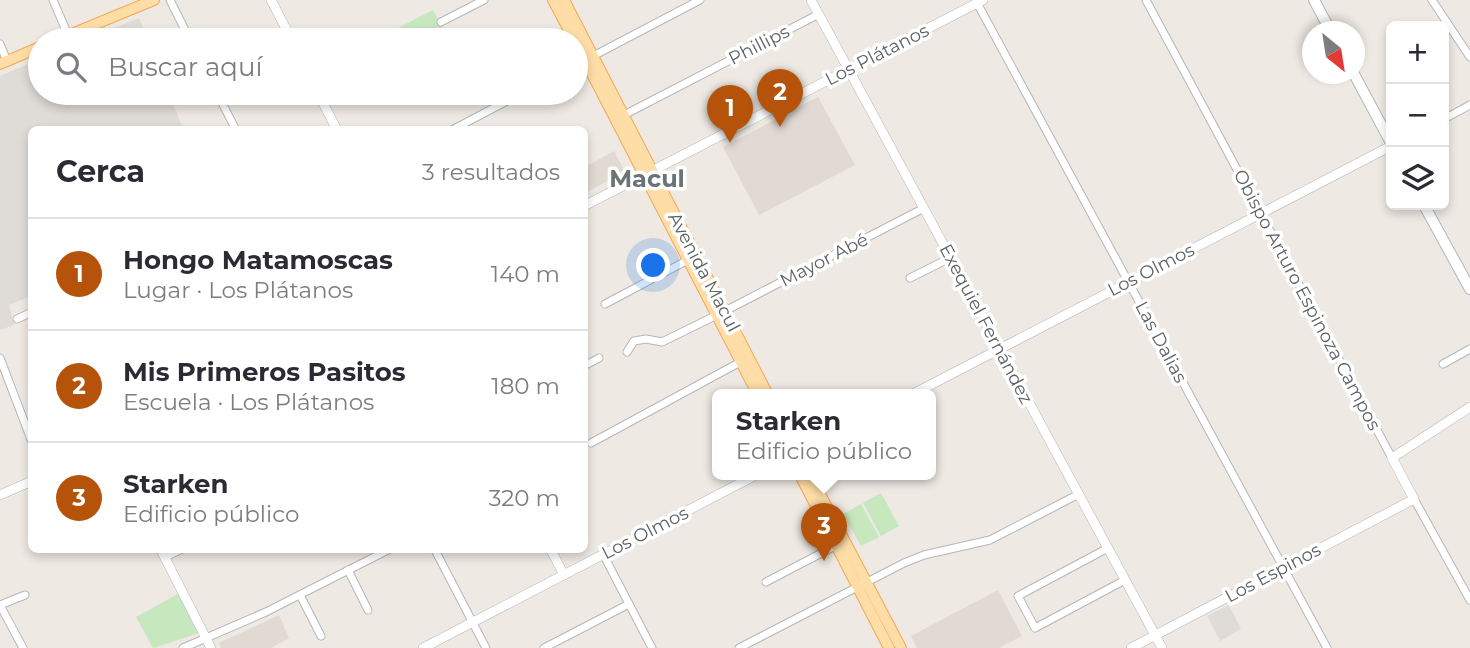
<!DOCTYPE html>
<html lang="es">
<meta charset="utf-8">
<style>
body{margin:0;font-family:Montserrat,sans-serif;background:#f7f7f7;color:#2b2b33}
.controls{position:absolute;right:21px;top:21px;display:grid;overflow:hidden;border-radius:10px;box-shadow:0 4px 10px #0003}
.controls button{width:63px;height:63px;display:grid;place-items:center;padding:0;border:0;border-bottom:2px solid #e1e1e2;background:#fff;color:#2b2b33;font:35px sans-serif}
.compass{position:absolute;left:1302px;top:21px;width:63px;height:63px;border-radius:50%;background:#fff;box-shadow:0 4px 10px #0003;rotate:150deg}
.you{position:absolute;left:654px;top:266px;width:24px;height:24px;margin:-18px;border:5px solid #fff;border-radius:50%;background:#1a73e8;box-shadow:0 0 0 10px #1a73e833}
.badge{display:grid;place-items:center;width:46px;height:46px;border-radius:50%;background:#b45309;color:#fff;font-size:23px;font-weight:700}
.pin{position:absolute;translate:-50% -58px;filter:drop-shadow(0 2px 4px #0008)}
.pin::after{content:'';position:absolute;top:37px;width:24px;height:21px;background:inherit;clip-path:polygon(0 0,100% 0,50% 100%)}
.popup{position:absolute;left:712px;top:389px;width:224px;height:91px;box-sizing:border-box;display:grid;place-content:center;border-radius:10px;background:#fff;filter:drop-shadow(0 2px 5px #0005);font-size:23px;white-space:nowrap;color:#7c7c81}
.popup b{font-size:26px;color:#2b2b33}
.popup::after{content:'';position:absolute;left:50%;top:100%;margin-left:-14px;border:14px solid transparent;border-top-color:#fff}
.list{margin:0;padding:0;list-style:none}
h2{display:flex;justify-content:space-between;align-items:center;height:91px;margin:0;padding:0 28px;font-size:30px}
h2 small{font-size:23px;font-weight:400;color:#7c7c81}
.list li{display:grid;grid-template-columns:46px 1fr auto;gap:21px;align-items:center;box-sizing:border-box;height:112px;padding:0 28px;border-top:2px solid #e1e1e2}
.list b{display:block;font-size:26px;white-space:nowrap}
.list p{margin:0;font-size:23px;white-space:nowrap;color:#7c7c81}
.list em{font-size:23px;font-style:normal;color:#7c7c81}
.icon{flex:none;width:38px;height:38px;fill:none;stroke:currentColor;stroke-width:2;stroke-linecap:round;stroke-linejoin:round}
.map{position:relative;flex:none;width:1470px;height:648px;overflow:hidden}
.search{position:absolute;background:#fff;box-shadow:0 4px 10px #0003;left:28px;top:28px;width:560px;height:77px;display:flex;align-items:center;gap:18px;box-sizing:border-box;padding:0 24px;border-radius:38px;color:#7c7c81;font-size:26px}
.panel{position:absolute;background:#fff;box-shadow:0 4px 10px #0003;left:28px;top:126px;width:560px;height:427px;border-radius:10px}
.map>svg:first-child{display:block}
</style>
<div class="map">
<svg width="1470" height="648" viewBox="0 0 1470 648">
<rect width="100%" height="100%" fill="#eee9e2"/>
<g fill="#dfdbd7">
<path d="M139,18L148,40H85Z"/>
<path d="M40,59V93H169L183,129L32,130L31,296L9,305L14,325L0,330V76Z"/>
<path d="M1229,605L1241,629L1220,641L1207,616Z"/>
</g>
<g fill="#e0dad3">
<path d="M818,97L855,165L759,215L723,147Z"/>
<path d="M614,151L625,172L585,193V167Z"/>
<path d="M998,590L1022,636L999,648H917L911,636Z"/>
<path d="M279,615L289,638L271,648H221L219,643Z"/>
</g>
<g fill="#c7e7be">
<path d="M433,10L446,33L432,40H375Z"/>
<path d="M881,493L899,526L881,536L863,503Z"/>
<path d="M861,504L879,537L861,546L843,514Z"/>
<path d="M178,594L199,633L153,648L136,617Z"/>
</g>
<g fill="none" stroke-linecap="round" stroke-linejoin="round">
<g stroke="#b3b7bb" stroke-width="9">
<g id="minor">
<path d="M53,0L68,35"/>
<path d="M170,0L190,40"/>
<path d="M1146,0L1392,458"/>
<path d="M1432,0L1470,57"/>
<path d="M976,1L1327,648"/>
<path d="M441,22L484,0"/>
<path d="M0,44L7,61"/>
<path d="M576,65L700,0"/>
<path d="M217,93L236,130"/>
<path d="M624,115L819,14"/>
<path d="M1444,119L1470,105"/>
<path d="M452,130L522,93"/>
<path d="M910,278L950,258"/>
<path d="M605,304L688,260"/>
<path d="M725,311L924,208"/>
<path d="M17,319L32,312"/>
<path d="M627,352L634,341L646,339L662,342L717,315"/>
<path d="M0,358L32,442"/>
<path d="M1443,364L1470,349"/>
<path d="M584,366L599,358"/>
<path d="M591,443L744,360"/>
<path d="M1414,499L1470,600"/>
<path d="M1108,548L1018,596L1035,628L1125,580"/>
<path d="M435,550L486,648"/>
<path d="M603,554L652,648"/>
<path d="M165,557L180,550"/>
<path d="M348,570L368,610"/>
<path d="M766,582L837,545"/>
<path d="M300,595L321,636"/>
<path d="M0,605L23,648"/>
<path d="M0,605L25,595"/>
<path d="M183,648L266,612L388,550"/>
<path d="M544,648L629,604"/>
<path d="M739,648L904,563L924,555L990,540L1079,494"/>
</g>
</g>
<g stroke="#b3b7bb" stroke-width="10">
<g id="tertiary">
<path d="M271,0L292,40"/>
<path d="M811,0L1162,648"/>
<path d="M318,93L337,130"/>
<path d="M584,206L983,0"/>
<path d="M911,395L1391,146"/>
<path d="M0,495L32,481"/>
<path d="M161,550L211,648"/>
<path d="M551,550L564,575"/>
<path d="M423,648L756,475"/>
<path d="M1131,648L1414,499L1392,458L1470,407"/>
</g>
</g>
<g stroke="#b2b8bb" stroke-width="12">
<g id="secondary">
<path d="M1314,0L1331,32"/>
<path d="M1354,74L1391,143"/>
<path d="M1424,205L1470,289"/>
</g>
</g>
<g stroke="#f7a553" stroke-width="12">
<g id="primary">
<path d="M553,0L574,40"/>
<path d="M564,0L768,395"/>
<path d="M57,40L154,0"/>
<path d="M576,43L758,395"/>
<path d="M0,64L40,47"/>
<path d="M800,475L889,648"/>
<path d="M810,475L901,648"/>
</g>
</g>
<use href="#minor" stroke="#fff" stroke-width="7"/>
<use href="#tertiary" stroke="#fff" stroke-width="9"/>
<use href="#secondary" stroke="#fff" stroke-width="10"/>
<use href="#primary" stroke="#ffdda7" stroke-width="10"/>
</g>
<g text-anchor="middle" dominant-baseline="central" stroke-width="7" stroke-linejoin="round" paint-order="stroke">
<g font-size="18" fill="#5b6164" stroke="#fff">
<text transform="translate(759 45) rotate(-27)">Phillips</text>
<text transform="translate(877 55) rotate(-27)">Los Plátanos</text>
<text transform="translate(824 260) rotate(-27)">Mayor Abé</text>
<text transform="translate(1151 270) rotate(-27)">Los Olmos</text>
<text transform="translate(704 272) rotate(62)">Avenida Macul</text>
<text transform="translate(1307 300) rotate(62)">Obispo Arturo Espinoza Campos</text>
<text transform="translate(986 324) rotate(62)">Exequiel Fernández</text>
<text transform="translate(1161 342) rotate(62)">Las Dalias</text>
<text transform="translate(645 533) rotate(-27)">Los Olmos</text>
<text transform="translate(1273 573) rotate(-28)">Los Espinos</text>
</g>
<g font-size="24" font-weight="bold" fill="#6c7376" stroke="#fff">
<text x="647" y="178">Macul</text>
</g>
</g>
</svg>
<div class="controls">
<button>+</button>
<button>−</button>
<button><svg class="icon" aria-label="layers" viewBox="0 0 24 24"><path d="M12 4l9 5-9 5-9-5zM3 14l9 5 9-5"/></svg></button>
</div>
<svg class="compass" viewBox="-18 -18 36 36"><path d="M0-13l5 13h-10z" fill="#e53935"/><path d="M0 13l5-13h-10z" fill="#7c7c81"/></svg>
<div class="you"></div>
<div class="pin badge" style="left:730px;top:143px">1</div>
<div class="pin badge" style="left:780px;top:127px">2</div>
<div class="pin badge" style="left:824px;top:561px">3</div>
<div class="popup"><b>Starken</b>Edificio público</div>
<div class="search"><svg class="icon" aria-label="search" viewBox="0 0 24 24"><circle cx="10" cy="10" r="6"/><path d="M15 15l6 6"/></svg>Buscar aquí</div>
<section class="panel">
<h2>Cerca<small>3 resultados</small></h2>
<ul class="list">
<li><span class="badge">1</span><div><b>Hongo Matamoscas</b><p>Lugar · Los Plátanos</p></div><em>140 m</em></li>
<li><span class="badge">2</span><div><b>Mis Primeros Pasitos</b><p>Escuela · Los Plátanos</p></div><em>180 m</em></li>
<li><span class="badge">3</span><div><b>Starken</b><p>Edificio público</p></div><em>320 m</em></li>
</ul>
</section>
</div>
